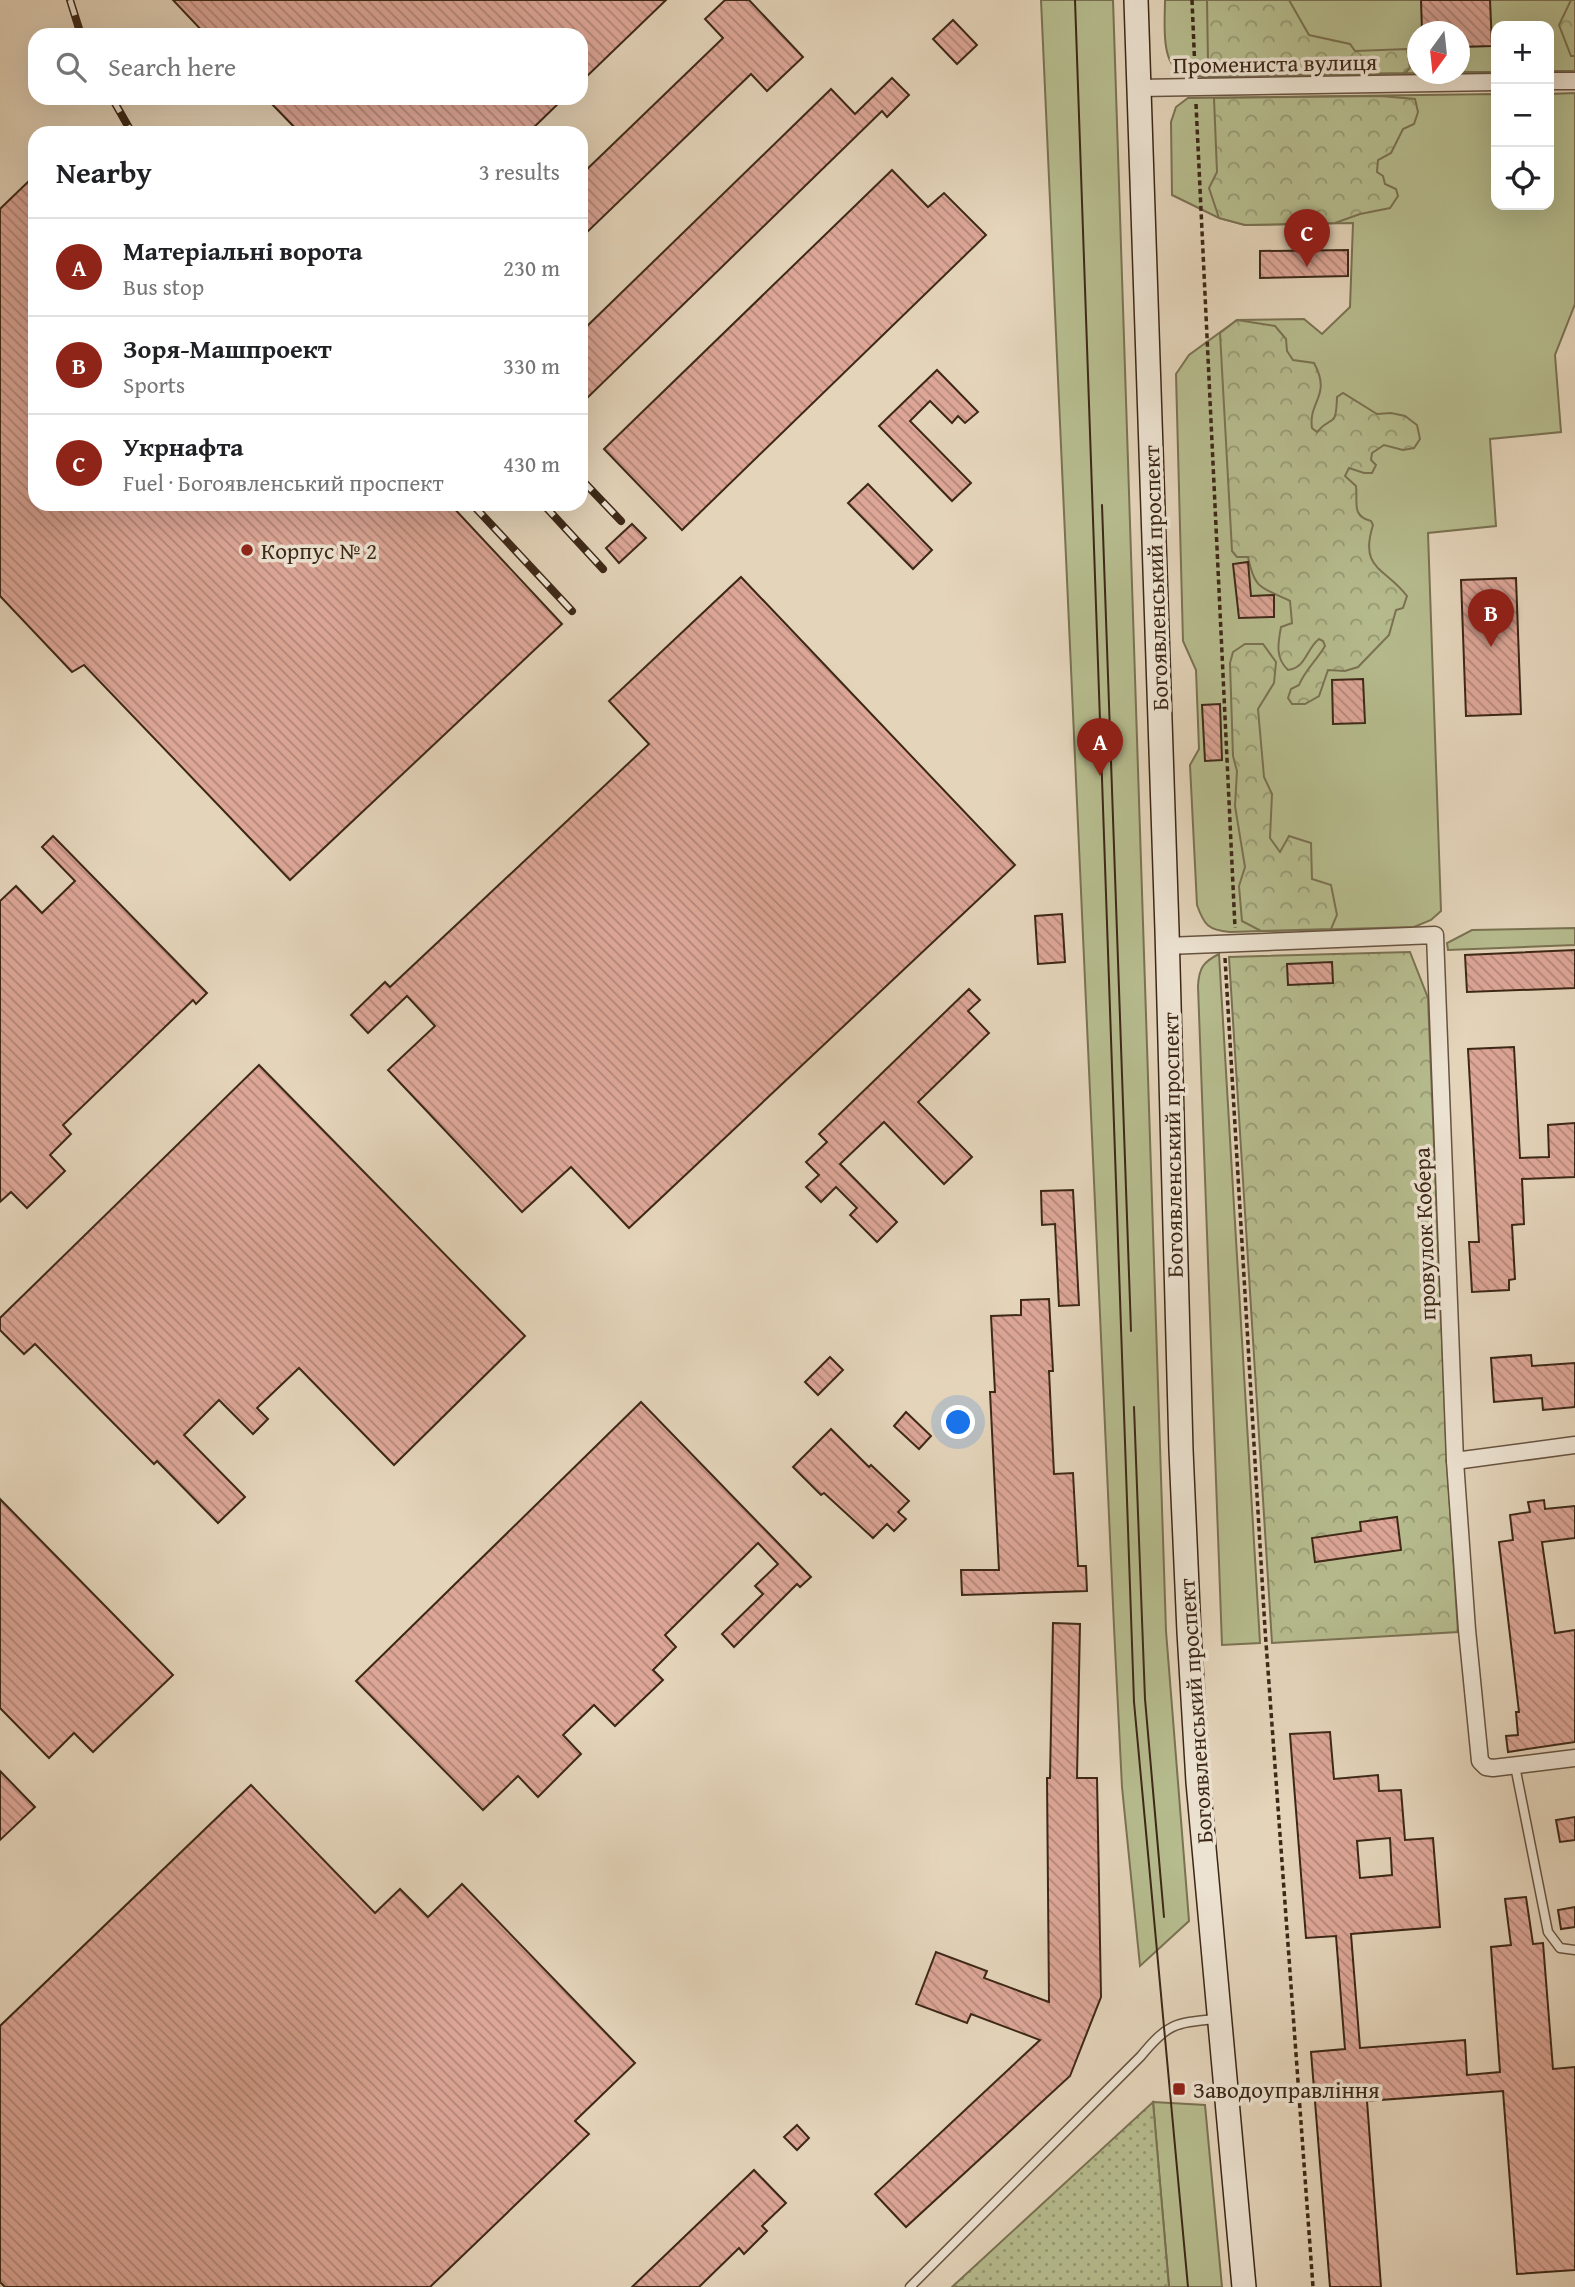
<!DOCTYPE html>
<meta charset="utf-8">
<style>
body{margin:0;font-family:"Gentium Book Plus",serif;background:#f2f2f2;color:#202124}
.controls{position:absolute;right:21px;top:21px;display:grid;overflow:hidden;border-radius:14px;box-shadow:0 7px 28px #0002}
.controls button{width:63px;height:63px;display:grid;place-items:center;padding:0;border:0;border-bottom:2px solid #e0e0e0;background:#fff;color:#202124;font:35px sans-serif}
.compass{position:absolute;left:1407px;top:21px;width:63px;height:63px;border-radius:50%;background:#fff;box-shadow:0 7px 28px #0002;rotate:195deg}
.you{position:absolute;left:959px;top:1423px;width:24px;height:24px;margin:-18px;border:5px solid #fff;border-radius:50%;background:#1a73e8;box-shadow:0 0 0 10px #1a73e833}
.badge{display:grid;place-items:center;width:46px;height:46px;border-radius:50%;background:#8f2418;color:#fff;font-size:23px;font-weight:700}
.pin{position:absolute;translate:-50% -58px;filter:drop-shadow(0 2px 4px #0008)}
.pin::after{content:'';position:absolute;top:37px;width:24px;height:21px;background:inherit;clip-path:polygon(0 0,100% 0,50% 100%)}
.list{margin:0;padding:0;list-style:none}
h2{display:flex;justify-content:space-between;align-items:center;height:91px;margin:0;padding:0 28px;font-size:30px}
h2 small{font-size:23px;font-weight:400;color:#757577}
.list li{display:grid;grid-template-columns:46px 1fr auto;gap:21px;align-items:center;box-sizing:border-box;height:98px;padding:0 28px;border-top:2px solid #e0e0e0}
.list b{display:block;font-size:26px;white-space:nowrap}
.list p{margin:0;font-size:23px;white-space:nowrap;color:#757577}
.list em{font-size:23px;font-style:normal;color:#757577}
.icon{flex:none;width:38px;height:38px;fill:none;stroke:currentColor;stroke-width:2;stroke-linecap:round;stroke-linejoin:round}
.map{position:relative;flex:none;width:1575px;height:2287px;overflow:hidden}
.search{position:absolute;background:#fff;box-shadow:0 7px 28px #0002;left:28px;top:28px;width:560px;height:77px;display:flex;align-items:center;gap:18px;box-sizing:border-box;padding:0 24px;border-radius:21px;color:#757577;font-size:26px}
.panel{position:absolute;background:#fff;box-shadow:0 7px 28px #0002;left:28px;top:126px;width:560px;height:385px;border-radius:21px}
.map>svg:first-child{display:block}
</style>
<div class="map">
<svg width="1575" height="2287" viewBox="0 0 1575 2287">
<defs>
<pattern id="forest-crowns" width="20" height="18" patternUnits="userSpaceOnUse" patternTransform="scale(1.75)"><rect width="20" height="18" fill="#b6bc8e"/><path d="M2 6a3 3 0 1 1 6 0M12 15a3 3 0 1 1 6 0" fill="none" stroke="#959973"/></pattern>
<pattern id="park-dots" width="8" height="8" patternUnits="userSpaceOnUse" patternTransform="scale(1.75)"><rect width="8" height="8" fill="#b6bc8e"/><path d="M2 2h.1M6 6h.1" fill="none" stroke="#959973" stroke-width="1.8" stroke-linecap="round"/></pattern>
<pattern id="building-back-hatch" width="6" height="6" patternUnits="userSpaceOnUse" patternTransform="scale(1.75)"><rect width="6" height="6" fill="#dda697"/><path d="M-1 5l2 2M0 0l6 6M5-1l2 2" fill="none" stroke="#b4877a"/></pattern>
</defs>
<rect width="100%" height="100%" fill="#e4d4ba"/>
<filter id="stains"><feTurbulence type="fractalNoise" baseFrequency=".00286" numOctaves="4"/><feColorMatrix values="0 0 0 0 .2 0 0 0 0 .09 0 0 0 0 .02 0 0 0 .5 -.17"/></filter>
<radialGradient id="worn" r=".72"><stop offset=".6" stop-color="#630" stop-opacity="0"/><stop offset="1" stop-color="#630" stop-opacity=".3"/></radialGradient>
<g fill="#b6bc8e" stroke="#7a7252" stroke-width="2">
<path d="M1041,0H1113L1166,1631L1189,1921L1140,1966L1122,1787L1114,1627Z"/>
<path d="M1165,0H1575V71H1549V26H1496V72H1460V32H1418L1417,73L1203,77C1194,75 1184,75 1177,69C1161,59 1165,18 1165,0Z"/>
<path d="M1575,93V304L1555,355L1561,432L1490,439L1496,526L1428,533L1441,911L1431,920L1414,927L1230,932C1208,930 1204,925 1197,905L1190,765L1199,749L1196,670L1183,641L1176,374L1189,355L1237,320L1304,319L1322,334L1350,307L1353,223L1245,225L1219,218L1172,195L1171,122L1176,107L1188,98L1496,94V205H1549V94Z"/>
<path d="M1575,928V945L1448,950L1447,943L1472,930Z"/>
<path d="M1219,954L1260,1643L1222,1645L1198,986C1199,968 1203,962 1219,954Z"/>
<path d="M1153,2102L1205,2105L1222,2287H1169Z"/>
</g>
<g fill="url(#forest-crowns)" stroke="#7a7252" stroke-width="2">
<path d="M1207,0H1289L1309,35L1350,44L1355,51L1407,49L1410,68L1405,73L1220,76L1208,61Z"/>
<path d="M1571,0H1575V56H1571L1559,25Z"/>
<path d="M1381,96L1415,99L1418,112L1414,124L1403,129L1391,153L1378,160L1377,172L1383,176L1385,184L1396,189L1398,196L1390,208L1360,214L1335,223L1245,225L1219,218L1209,188L1217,172L1214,98Z"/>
<path d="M1237,320L1275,326L1286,339L1287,351L1293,360L1314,363C1332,396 1308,401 1312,428L1317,432C1332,414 1336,430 1337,397L1343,393L1377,414L1391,413L1405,416L1417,425L1420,439L1414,448L1403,450L1384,445L1372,453L1371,460L1376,465L1372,473H1364L1349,468L1345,476L1356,486C1358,502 1351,516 1371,521L1373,525C1359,570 1385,567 1407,596L1403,608L1396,610L1389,635L1358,667L1345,671L1328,670L1319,696L1305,704H1292L1288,698L1291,689L1299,685C1305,670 1317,660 1325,646L1323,641L1319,639C1306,649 1306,668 1288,670C1275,658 1278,643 1281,627L1292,623L1290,601C1263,587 1255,592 1248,557H1237L1232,551L1220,333Z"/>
<path d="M1245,644H1263L1276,662L1274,683L1258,709L1264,777L1272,794L1270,838L1280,852L1289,836L1311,843L1312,879L1331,885L1337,915L1331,929L1261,931L1242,921L1239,886L1245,867L1235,806L1237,771L1233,756L1230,663L1233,652Z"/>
<path d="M1410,952L1428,998L1447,1461L1458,1632L1272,1643L1229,957Z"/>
</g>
<path fill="url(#park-dots)" stroke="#7a7252" stroke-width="2" d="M1153,2102L1169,2287H952Z"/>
<g fill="url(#building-back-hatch)" stroke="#3d2817" stroke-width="2" fill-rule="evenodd">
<path d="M173,0H666L581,82V35H206Z"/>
<path d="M725,0H749L803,57L767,91L751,74L581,238V175L723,38L705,19Z"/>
<path d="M1421,0H1490L1492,46L1460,47V32H1422Z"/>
<path d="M953,20L977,45L957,64L933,39Z"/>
<path d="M892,78L909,95L887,117L882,111L581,404V332L831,89L855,114Z"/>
<path d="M266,98H564L528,133H300Z"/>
<path d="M892,170L928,207L944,193L986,235L682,530L604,449Z"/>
<path d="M35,175V504H450L562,624L290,880L84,665L72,672L0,596V209Z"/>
<path d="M1348,250V276L1260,278V251Z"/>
<path d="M937,370L978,412L965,423L958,416L952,423L930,401L910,421L971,483L952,501L879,426Z"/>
<path d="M868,484L932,550L913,569L848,503Z"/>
<path d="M632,524L646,538L619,563L606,548Z"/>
<path d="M1248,562L1251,596L1274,595V617L1239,618L1233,564Z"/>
<path d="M741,577L1015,865L629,1228L571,1167L522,1212L388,1070L435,1026L407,996L368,1033L351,1015L385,982L390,987L649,744L609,701Z"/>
<path d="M1516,578L1521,714L1466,716L1461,580Z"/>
<path d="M1363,679L1365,723L1333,724L1332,680Z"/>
<path d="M1220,704L1222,760L1205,761L1202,705Z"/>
<path d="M53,836L207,993L196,1004L193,1000L63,1125L71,1134L50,1155L65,1171L27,1208L11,1192L0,1202V901L16,886L42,913L75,881L42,847Z"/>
<path d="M1062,914L1065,962L1038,964L1035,916Z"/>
<path d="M1575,950V988L1467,992L1465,955Z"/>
<path d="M1332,962L1333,983L1288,985L1287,964Z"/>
<path d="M969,989L980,1000L968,1011L989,1033L918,1102L972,1157L944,1184L884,1122L840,1164L897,1222L877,1242L850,1215L857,1208L836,1187L821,1202L806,1187L819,1175L806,1162L827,1142L819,1134Z"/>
<path d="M1514,1047L1520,1158L1549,1157L1548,1125L1575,1123V1177L1522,1179L1524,1224L1512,1225L1515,1279L1509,1280V1290L1472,1292L1469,1242H1479L1468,1049Z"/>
<path d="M259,1065L525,1336L394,1465L299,1368L257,1408L268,1419L253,1434L219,1400L184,1435L245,1497L218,1523L157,1461L154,1464L35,1344L24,1354L0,1330V1318Z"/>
<path d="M1073,1190L1079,1305L1059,1306L1055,1224L1042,1225L1041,1191Z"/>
<path d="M1049,1299L1053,1371H1049L1054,1474L1073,1473L1078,1566H1086L1087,1591L962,1595L961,1570H999L990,1392H995L991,1316L1021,1315V1300Z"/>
<path d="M1531,1355L1532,1366L1575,1363V1407L1543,1410L1542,1398L1494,1402L1491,1358Z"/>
<path d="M830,1357L843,1370L818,1395L805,1382Z"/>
<path d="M641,1402L811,1577L800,1587L797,1584L734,1647L722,1634L763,1594L755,1586L778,1564L758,1543L665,1635L676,1647L653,1670L663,1680L615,1726L594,1705L563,1735L581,1754L538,1797L518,1776L483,1810L356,1681Z"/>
<path d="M906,1412L931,1436L919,1449L894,1426Z"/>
<path d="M831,1429L869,1467L871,1465L909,1501L898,1512L906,1519L894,1531L887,1524L873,1538L824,1493L821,1495L793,1467Z"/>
<path d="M0,1499L173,1675L93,1752L74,1733L49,1758L0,1708Z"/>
<path d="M1544,1500L1545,1509L1575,1506V1538L1542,1542L1555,1633L1575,1630V1742L1508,1752L1506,1736L1518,1735L1516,1712H1519L1499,1542L1513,1540L1510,1515L1530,1512L1528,1502Z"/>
<path d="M1397,1517L1401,1550L1315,1562L1312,1538L1361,1531L1360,1522Z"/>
<path d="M1053,1623L1080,1624L1077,1778H1097L1101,1997L1070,2076L906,2227L875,2194L1040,2040L971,2014L967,2023L916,2004L936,1952L987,1971L984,1978L1049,2002L1047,1778H1050Z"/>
<path d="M1330,1732L1334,1779L1378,1775L1379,1791L1401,1790L1405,1840L1433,1838L1440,1927L1351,1934L1360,2048L1465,2040L1467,2075L1500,2072L1491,1947L1511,1945L1505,1899L1526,1897L1533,1944L1543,1943L1553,2069L1575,2067V2270L1517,2274L1503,2091L1367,2101L1381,2287H1330L1311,2052L1345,2049L1336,1936L1306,1938L1290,1734ZM1390,1838L1392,1875L1360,1878L1357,1841Z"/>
<path d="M0,1771L35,1807L0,1840Z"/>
<path d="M251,1785L375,1913L400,1889L428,1917L462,1884L635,2063L575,2121L589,2134L430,2287H5L0,2282V2026Z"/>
<path d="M1575,1817V1840L1560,1842L1556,1820Z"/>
<path d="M1575,1907V1927L1561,1929L1558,1910Z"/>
<path d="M797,2125L809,2138L797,2150L784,2137Z"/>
<path d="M754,2170L786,2203L762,2226L767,2231L744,2254L739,2248L699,2287H632Z"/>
</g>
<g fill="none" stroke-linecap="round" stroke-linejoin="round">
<g stroke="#675340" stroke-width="11">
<g id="lane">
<path d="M1515,1766L1548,1932L1560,1948L1575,1950"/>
<path d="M910,2287L1141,2056C1168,2023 1175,2023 1216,2019"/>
</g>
</g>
<g stroke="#675340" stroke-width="19">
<g id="street">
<path d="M1549,81H1575"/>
<path d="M1139,88L1496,82"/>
<path d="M1167,946L1435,935L1455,1461L1467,1630L1480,1761L1486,1767L1493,1768L1575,1758"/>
<path d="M1455,1461L1575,1445"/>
</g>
</g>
<g stroke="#3d2817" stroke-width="26">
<path id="secondary" d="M1136,0L1167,930L1181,1450L1189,1632L1198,1782L1244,2287"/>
</g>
<g stroke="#3d2817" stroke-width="3.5" stroke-dasharray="5 3.5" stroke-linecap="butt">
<path d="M1192,0L1195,71"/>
<path d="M1196,104L1235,928"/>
<path d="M1225,958L1265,1629L1313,2287"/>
</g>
<use href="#lane" stroke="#ede3d2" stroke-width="8"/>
<use href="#street" stroke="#ede3d2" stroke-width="16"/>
<use href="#secondary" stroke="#ede3d2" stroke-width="23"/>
<g stroke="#3d2817" stroke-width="2">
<path d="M1075,0L1134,1702L1188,2287"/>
<path d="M1102,505L1131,1331"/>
<path d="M1134,1407L1145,1699L1164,1917"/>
</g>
<g stroke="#3d2817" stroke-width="8">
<g id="rail">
<path d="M70,0L81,35"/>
<path d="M112,98L132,133"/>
<path d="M581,479L621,521"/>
<path d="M472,504L572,611"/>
<path d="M543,504L603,569"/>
</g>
</g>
<use href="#rail" stroke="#ede3d2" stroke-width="5" stroke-dasharray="16" stroke-linecap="butt"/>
</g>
<g fill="#8f2418" stroke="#ede3d2" stroke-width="2.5">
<circle cx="247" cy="550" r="7"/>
<rect x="1172" y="2082" width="14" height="14" rx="3.5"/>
</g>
<g text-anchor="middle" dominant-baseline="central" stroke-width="7" stroke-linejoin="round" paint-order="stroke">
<g font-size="23" fill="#3d2817" stroke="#ede3d2">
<text transform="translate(1275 63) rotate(-1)">Промениста вулиця</text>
<text transform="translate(1155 578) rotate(-92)">Богоявленський проспект</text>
<text transform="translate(1172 1145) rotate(-91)">Богоявленський проспект</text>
<text transform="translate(1424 1234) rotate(-92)">провулок Кобера</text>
<text transform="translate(1195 1711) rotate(-94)">Богоявленський проспект</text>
</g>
<g font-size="23" fill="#3d2817" stroke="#ede3d2" text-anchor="start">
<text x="261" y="550">Корпус № 2</text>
<text x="1193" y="2089">Заводоуправління</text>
</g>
</g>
<rect width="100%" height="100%" filter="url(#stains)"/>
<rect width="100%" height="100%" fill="url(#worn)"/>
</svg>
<div class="controls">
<button>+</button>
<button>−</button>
<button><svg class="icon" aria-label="locate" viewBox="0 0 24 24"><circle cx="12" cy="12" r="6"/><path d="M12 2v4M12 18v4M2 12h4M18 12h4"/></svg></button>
</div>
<svg class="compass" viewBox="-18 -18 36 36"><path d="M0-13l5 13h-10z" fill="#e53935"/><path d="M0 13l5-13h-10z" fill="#757577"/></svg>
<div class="you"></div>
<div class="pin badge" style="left:1100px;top:776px">A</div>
<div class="pin badge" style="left:1491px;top:647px">B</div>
<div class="pin badge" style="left:1307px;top:267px">C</div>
<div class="search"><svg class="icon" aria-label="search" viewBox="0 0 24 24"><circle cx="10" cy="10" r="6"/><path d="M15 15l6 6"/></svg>Search here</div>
<section class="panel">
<h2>Nearby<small>3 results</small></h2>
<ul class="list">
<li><span class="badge">A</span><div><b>Матеріальні ворота</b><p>Bus stop</p></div><em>230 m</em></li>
<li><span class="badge">B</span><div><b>Зоря-Машпроект</b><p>Sports</p></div><em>330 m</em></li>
<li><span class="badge">C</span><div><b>Укрнафта</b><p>Fuel · Богоявленський проспект</p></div><em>430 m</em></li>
</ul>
</section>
</div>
